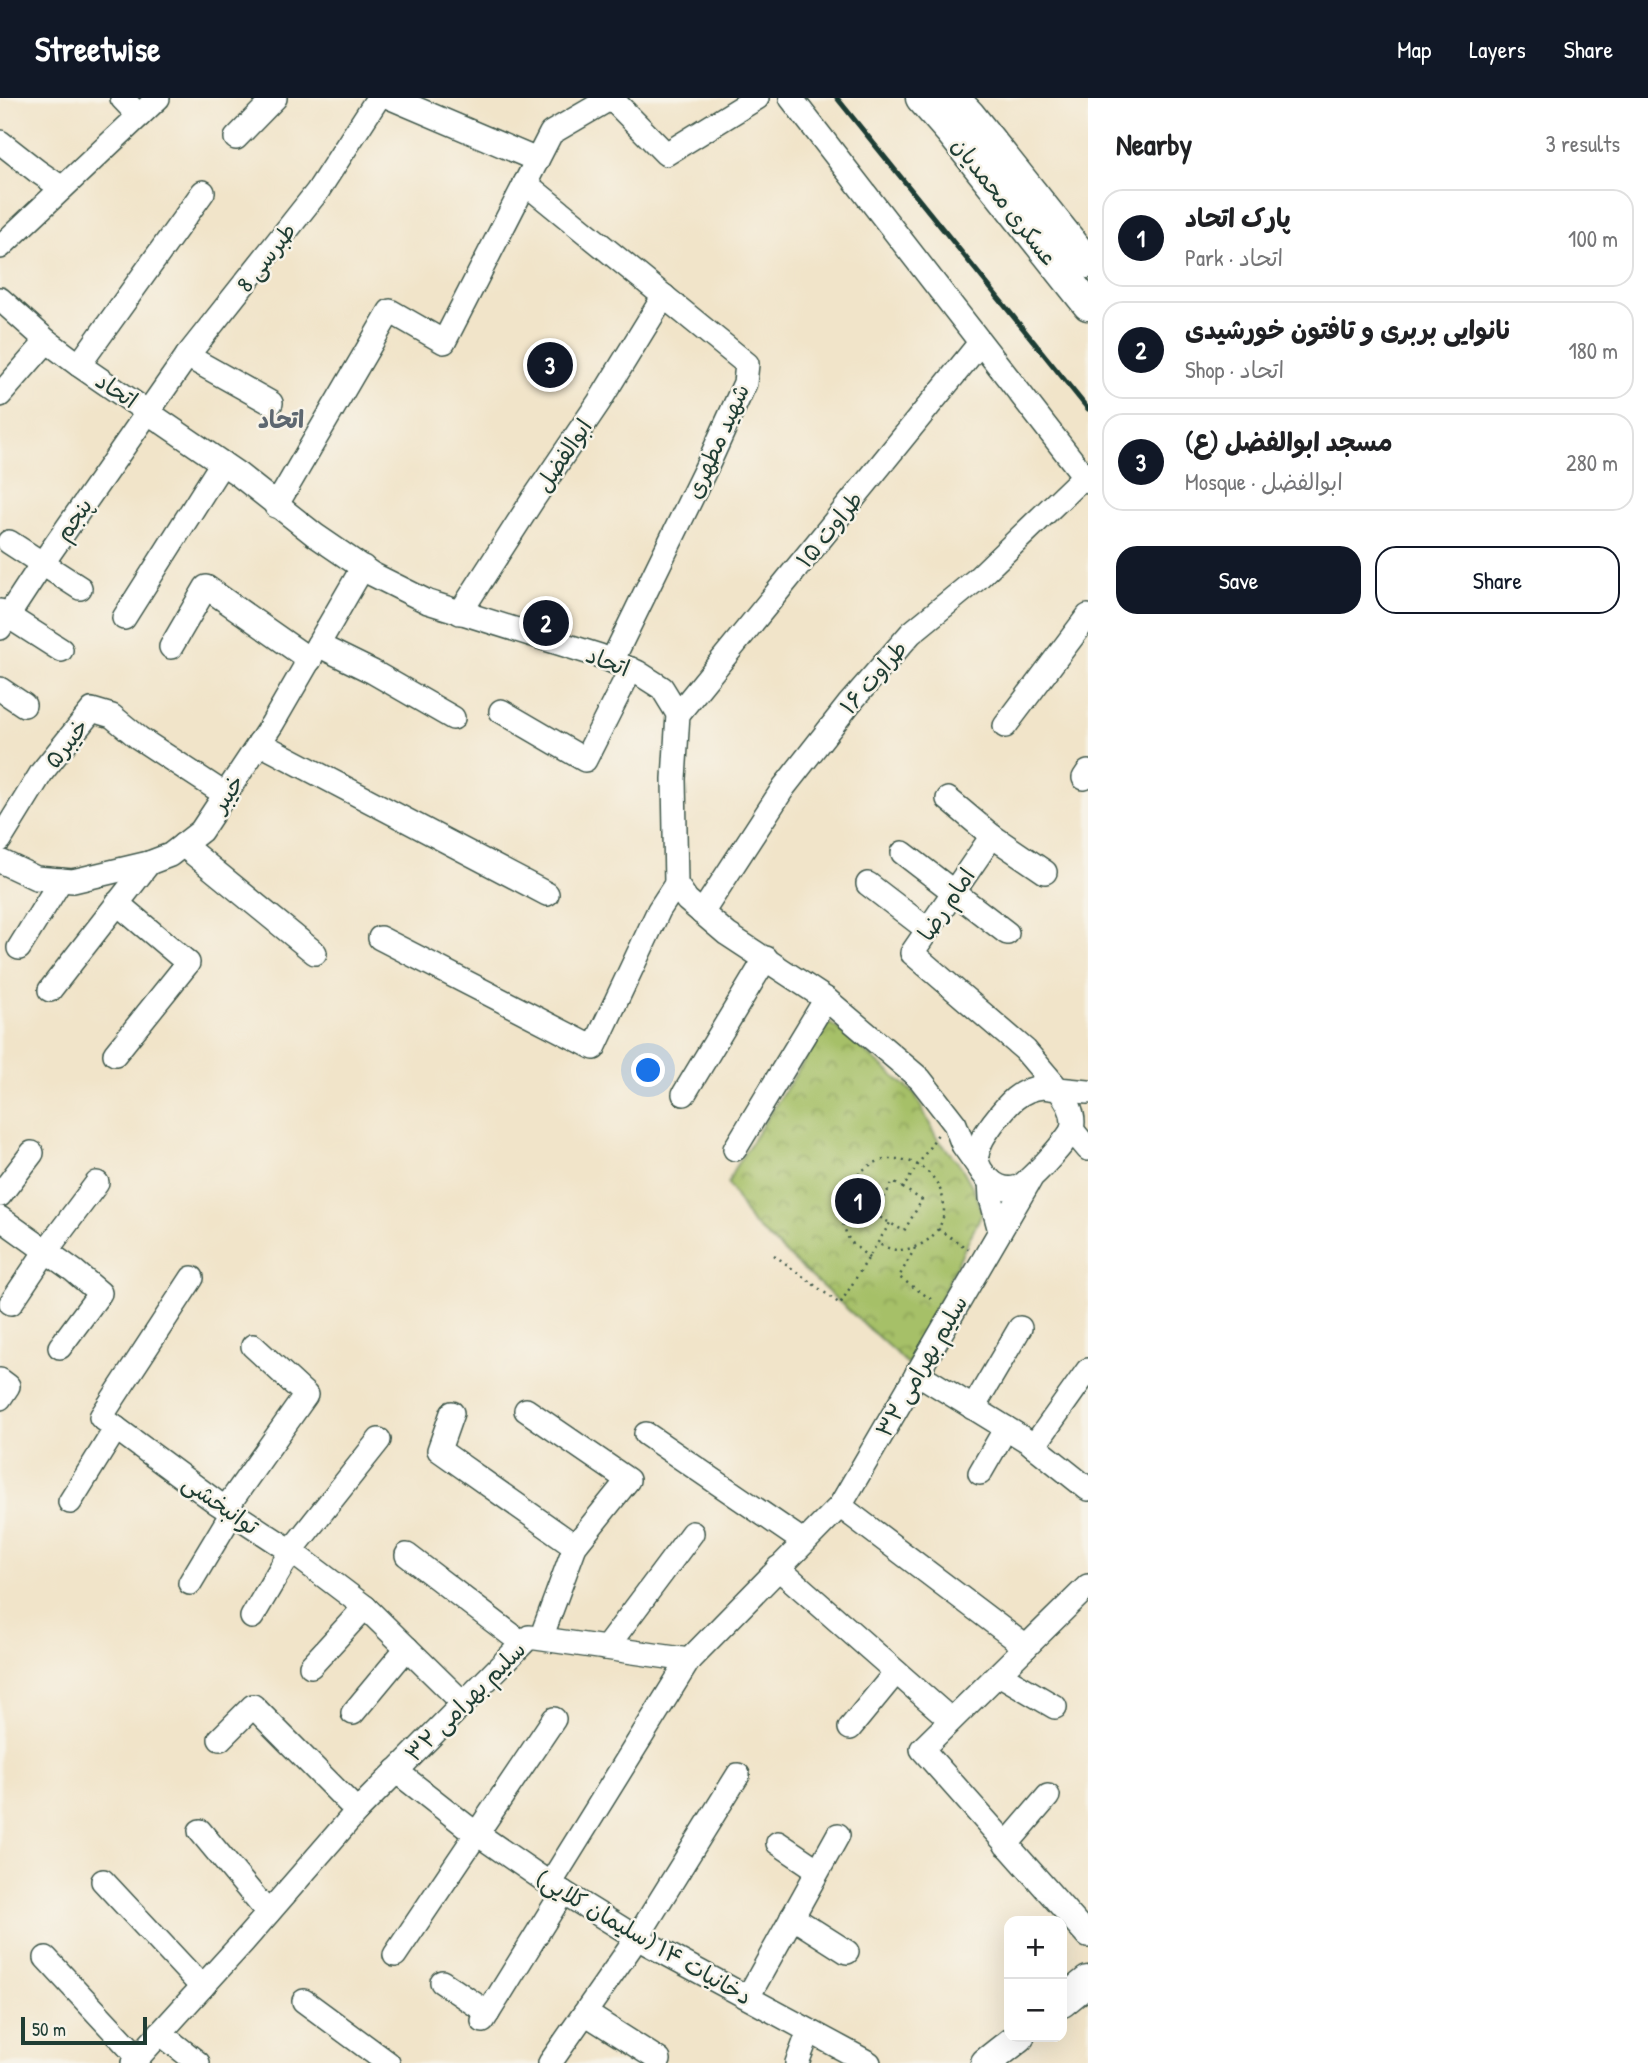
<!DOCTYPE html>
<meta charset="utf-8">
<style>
body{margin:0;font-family:"Patrick Hand","Playpen Sans Arabic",sans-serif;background:#f6f6f6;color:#202124}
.controls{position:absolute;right:21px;bottom:21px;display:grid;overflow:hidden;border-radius:14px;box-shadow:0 7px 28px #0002}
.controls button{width:63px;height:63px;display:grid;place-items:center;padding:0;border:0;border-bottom:2px solid #e0e0e0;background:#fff;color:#202124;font:35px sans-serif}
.scale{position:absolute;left:21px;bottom:18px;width:126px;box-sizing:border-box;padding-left:7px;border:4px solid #1f3d34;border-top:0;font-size:19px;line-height:24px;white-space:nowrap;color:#1f3d34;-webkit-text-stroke:5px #f7f3e8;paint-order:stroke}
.you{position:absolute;left:649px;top:973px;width:24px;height:24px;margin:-18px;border:5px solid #fff;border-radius:50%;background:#1a73e8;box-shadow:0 0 0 10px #1a73e833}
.badge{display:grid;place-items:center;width:46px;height:46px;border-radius:50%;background:#111827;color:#fff;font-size:23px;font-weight:700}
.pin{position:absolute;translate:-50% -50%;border:4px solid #fff;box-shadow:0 2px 7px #0006}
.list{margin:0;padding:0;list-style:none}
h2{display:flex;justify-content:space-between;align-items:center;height:91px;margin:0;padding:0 28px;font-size:30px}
h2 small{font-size:23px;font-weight:400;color:#757577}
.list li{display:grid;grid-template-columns:46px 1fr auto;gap:21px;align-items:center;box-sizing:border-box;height:98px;margin:0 14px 14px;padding:0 14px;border:2px solid #e0e0e0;border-radius:21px}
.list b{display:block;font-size:26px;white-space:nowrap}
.list p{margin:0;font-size:23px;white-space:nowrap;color:#757577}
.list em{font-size:23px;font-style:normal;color:#757577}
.actions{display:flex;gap:14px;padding:21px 28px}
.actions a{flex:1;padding:16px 0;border:2px solid #111827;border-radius:21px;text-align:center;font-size:24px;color:#111827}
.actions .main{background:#111827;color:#fff}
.map{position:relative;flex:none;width:1088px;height:1965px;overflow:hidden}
header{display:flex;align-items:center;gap:42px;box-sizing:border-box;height:98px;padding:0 35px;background:#111827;color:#fff}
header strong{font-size:33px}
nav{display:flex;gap:38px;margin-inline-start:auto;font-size:24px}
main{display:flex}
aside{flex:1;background:#fff}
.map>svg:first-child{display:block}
</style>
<header>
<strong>Streetwise</strong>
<nav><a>Map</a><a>Layers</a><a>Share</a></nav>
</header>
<main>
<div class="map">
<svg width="1088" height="1965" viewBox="0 0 1088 1965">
<defs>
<pattern id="park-crowns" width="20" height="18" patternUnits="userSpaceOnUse" patternTransform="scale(1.75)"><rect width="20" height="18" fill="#a6c067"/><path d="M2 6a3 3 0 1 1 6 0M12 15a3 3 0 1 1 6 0" fill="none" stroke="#879d56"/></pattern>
</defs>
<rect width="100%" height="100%" fill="#f7f3e8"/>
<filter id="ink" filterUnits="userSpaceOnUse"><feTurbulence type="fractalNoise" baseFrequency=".0143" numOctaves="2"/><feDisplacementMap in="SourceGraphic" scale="14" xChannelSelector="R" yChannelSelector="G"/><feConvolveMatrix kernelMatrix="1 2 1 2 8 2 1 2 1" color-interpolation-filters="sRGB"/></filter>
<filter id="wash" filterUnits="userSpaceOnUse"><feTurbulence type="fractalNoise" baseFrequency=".00686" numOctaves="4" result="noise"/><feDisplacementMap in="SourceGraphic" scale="28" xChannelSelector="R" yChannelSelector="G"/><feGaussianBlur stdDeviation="1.57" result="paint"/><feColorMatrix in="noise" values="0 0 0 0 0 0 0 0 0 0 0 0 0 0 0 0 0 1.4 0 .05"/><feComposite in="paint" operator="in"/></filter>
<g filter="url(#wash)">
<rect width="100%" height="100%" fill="#f1e4c9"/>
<path fill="url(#park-crowns)" stroke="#627e4e" stroke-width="2" d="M829,925L841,933L915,996L936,1039L961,1068L973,1090L982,1115L908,1266L751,1124L728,1086L734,1071Z"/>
</g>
<g filter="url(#ink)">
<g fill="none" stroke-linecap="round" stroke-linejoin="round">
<g stroke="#3e564a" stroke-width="26">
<g id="minor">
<path d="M122,0L139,18"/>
<path d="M391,0L537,62"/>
<path d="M791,0L1088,383"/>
<path d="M236,40L275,0"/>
<path d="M0,44L37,73L62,90"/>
<path d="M525,85L747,266L745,285L709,364L612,563"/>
<path d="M0,149L158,0"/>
<path d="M0,201L47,243L79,267L238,376L315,437L372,476L428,504L600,558L637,574L662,590L678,616L674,681L676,786L687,802L727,836L826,901L920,981L955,1026L963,1047L978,1068"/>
<path d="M187,258L271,305"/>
<path d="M79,267L203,94"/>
<path d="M0,297L47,243"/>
<path d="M276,408L390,213L444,244L551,35L611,0L666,56L757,0"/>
<path d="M9,444L80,490"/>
<path d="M0,513L61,552"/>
<path d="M460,515L534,400L599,304L664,198"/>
<path d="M124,520L222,365"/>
<path d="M0,530L42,466L187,258L317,94L378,0"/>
<path d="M318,547L373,574L453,620"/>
<path d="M171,549L206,489L310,562"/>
<path d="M0,591L24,607"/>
<path d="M501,613L585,662L631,571"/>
<path d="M678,616L980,245"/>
<path d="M1005,628L1088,518"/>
<path d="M259,645L547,796"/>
<path d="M1084,680L1088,674"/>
<path d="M948,701L992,738L1045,774"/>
<path d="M992,738L912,855L1025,952L1058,991L1088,994"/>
<path d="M0,742L42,674L92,612L112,618L139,640L226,697"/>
<path d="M183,747L315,855"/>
<path d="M903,755L1007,835"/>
<path d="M0,763L36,780L73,783L149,765L170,757L201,733L272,626L363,469"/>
<path d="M868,786L928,832"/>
<path d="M702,815L784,689L849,606L911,535L977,481L1084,378"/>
<path d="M380,840L594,950L659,812L676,786"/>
<path d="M19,850L61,782"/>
<path d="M50,892L149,765"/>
<path d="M115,956L188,865L117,805"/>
<path d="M1043,989L1058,991C1067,1002 1076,1016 1072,1031C1069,1041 1028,1086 1018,1089C1000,1096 976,1076 977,1058C978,1045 986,1035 993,1025C1007,1007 1019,991 1043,989Z"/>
<path d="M684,996L766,860"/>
<path d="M1072,1032L1088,1051"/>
<path d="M735,1051L826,901"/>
<path d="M990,1082L991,1100L1000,1133"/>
<path d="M0,1097L32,1055"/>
<path d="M0,1120L74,1173L100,1195L60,1249"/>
<path d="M192,1180L101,1319L216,1404L291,1453L365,1509L463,1605"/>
<path d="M11,1205L46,1153L97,1085"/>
<path d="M917,1275L1029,1344L1088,1391"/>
<path d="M0,1282L8,1288L0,1300"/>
<path d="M973,1310L1020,1230"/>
<path d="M526,1312L628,1382L575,1448L541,1540"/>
<path d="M452,1315L439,1352L575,1448"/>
<path d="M646,1336L804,1444"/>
<path d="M1034,1348L1088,1272"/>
<path d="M980,1375L1006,1330"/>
<path d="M70,1404L116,1330"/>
<path d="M840,1408L1026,1549"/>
<path d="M226,1410L306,1297L253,1248"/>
<path d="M407,1457L522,1545"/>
<path d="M778,1470L951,1622"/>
<path d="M190,1485L232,1415"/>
<path d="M1088,1488L922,1651L1088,1838"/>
<path d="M252,1519L291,1453L379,1342"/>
<path d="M606,1550L692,1435"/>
<path d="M311,1568L365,1509"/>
<path d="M999,1576L1055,1609"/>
<path d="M353,1615L407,1550"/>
<path d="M850,1630L896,1574"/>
<path d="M220,1641L253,1608L357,1713"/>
<path d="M396,1673L466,1728L550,1786L637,1840L869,1965"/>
<path d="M200,1733L268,1815"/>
<path d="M778,1745L818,1772"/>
<path d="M1006,1747L1048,1698"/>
<path d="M103,1783L202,1889"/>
<path d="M550,1786L689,1562"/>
<path d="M792,1819L847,1854"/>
<path d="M395,1857L554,1621"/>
<path d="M46,1860L138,1959"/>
<path d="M442,1884L488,1915"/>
<path d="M748,1899L838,1737"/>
<path d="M304,1903L388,1965"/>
<path d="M585,1915L659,1962"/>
<path d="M483,1923L563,1794"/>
<path d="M160,1935L198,1965"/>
<path d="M133,1965L244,1843L357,1713L529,1539L689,1562L840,1408L1030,1082"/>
<path d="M550,1965L637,1840L738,1677"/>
<path d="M797,1965L809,1933"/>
</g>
</g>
<g stroke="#3e564a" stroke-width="33">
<g id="major">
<path d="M921,0L950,33L1088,207"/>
<path d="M954,0L970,17L1088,165"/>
<path d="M1062,1904L1088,1883"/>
<path d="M986,1965L1019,1939"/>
</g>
</g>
<g stroke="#3e564a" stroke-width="2.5" stroke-dasharray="2 5" stroke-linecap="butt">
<path d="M903,1090L893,1084L874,1116L904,1133L922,1102L903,1090L938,1036"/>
<path d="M938,1131L968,1151"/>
<path d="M915,1150L899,1179L935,1204"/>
<path d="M774,1157L840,1206L890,1125"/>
<path d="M869,1160C863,1154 854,1148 849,1141C843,1131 841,1115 844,1105C845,1100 845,1093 847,1089C849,1084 855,1080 858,1077C888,1044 942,1065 944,1109C945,1134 922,1152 898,1152C891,1152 884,1148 878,1146"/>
</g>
<use href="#minor" stroke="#fff" stroke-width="23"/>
<use href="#major" stroke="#fff" stroke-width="30"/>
<path stroke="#1f3d34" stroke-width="5" d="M837,0L1088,311"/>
</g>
</g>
<g text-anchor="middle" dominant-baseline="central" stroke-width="5" stroke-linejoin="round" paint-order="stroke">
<g font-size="23" fill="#1f3d34" stroke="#f7f3e8">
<text transform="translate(1005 103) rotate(52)">عسکری محمدیان</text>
<text transform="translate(266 159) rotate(-52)">طبرسی 8</text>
<text transform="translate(117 292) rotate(34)">اتحاد</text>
<text transform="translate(717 343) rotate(-66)">شهید مطهری</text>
<text transform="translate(563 357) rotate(-56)">ابوالفضل</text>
<text transform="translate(73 421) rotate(-55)">پنجم</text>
<text transform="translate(829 431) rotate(-51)">طراوت ۱۵</text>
<text transform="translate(608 563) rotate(21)">اتحاد</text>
<text transform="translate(873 579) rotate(-49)">طراوت ۱۶</text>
<text transform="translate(66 645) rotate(-52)">خیبر۵</text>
<text transform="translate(227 695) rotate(-56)">خیبر</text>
<text transform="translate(946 806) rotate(-56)">امام رضا</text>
<text transform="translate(921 1268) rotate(-60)">سلیم بهرامی ۳۲</text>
<text transform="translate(221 1406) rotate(35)">توانبخشی</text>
<text transform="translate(465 1603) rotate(-45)">سلیم بهرامی ۳۲</text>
<text transform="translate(644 1839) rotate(30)">دخانیات ۱۴ (سلیمان کلایی)</text>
</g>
<g font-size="24" font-weight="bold" fill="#5d6770" stroke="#f7f3e8">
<text x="281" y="321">اتحاد</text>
</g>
</g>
</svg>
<div class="controls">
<button>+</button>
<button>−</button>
</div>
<div class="scale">50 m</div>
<div class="you"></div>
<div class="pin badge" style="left:858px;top:1103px">1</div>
<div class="pin badge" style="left:546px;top:525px">2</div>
<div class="pin badge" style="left:550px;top:267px">3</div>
</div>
<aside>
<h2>Nearby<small>3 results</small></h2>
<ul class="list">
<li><span class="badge">1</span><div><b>پارک اتحاد</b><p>Park · اتحاد</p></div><em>100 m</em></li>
<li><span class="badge">2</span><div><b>نانوایی بربری و تافتون خورشیدی</b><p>Shop · اتحاد</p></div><em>180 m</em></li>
<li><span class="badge">3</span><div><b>مسجد ابوالفضل (ع)</b><p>Mosque · ابوالفضل</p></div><em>280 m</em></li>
</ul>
<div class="actions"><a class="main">Save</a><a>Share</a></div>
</aside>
</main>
